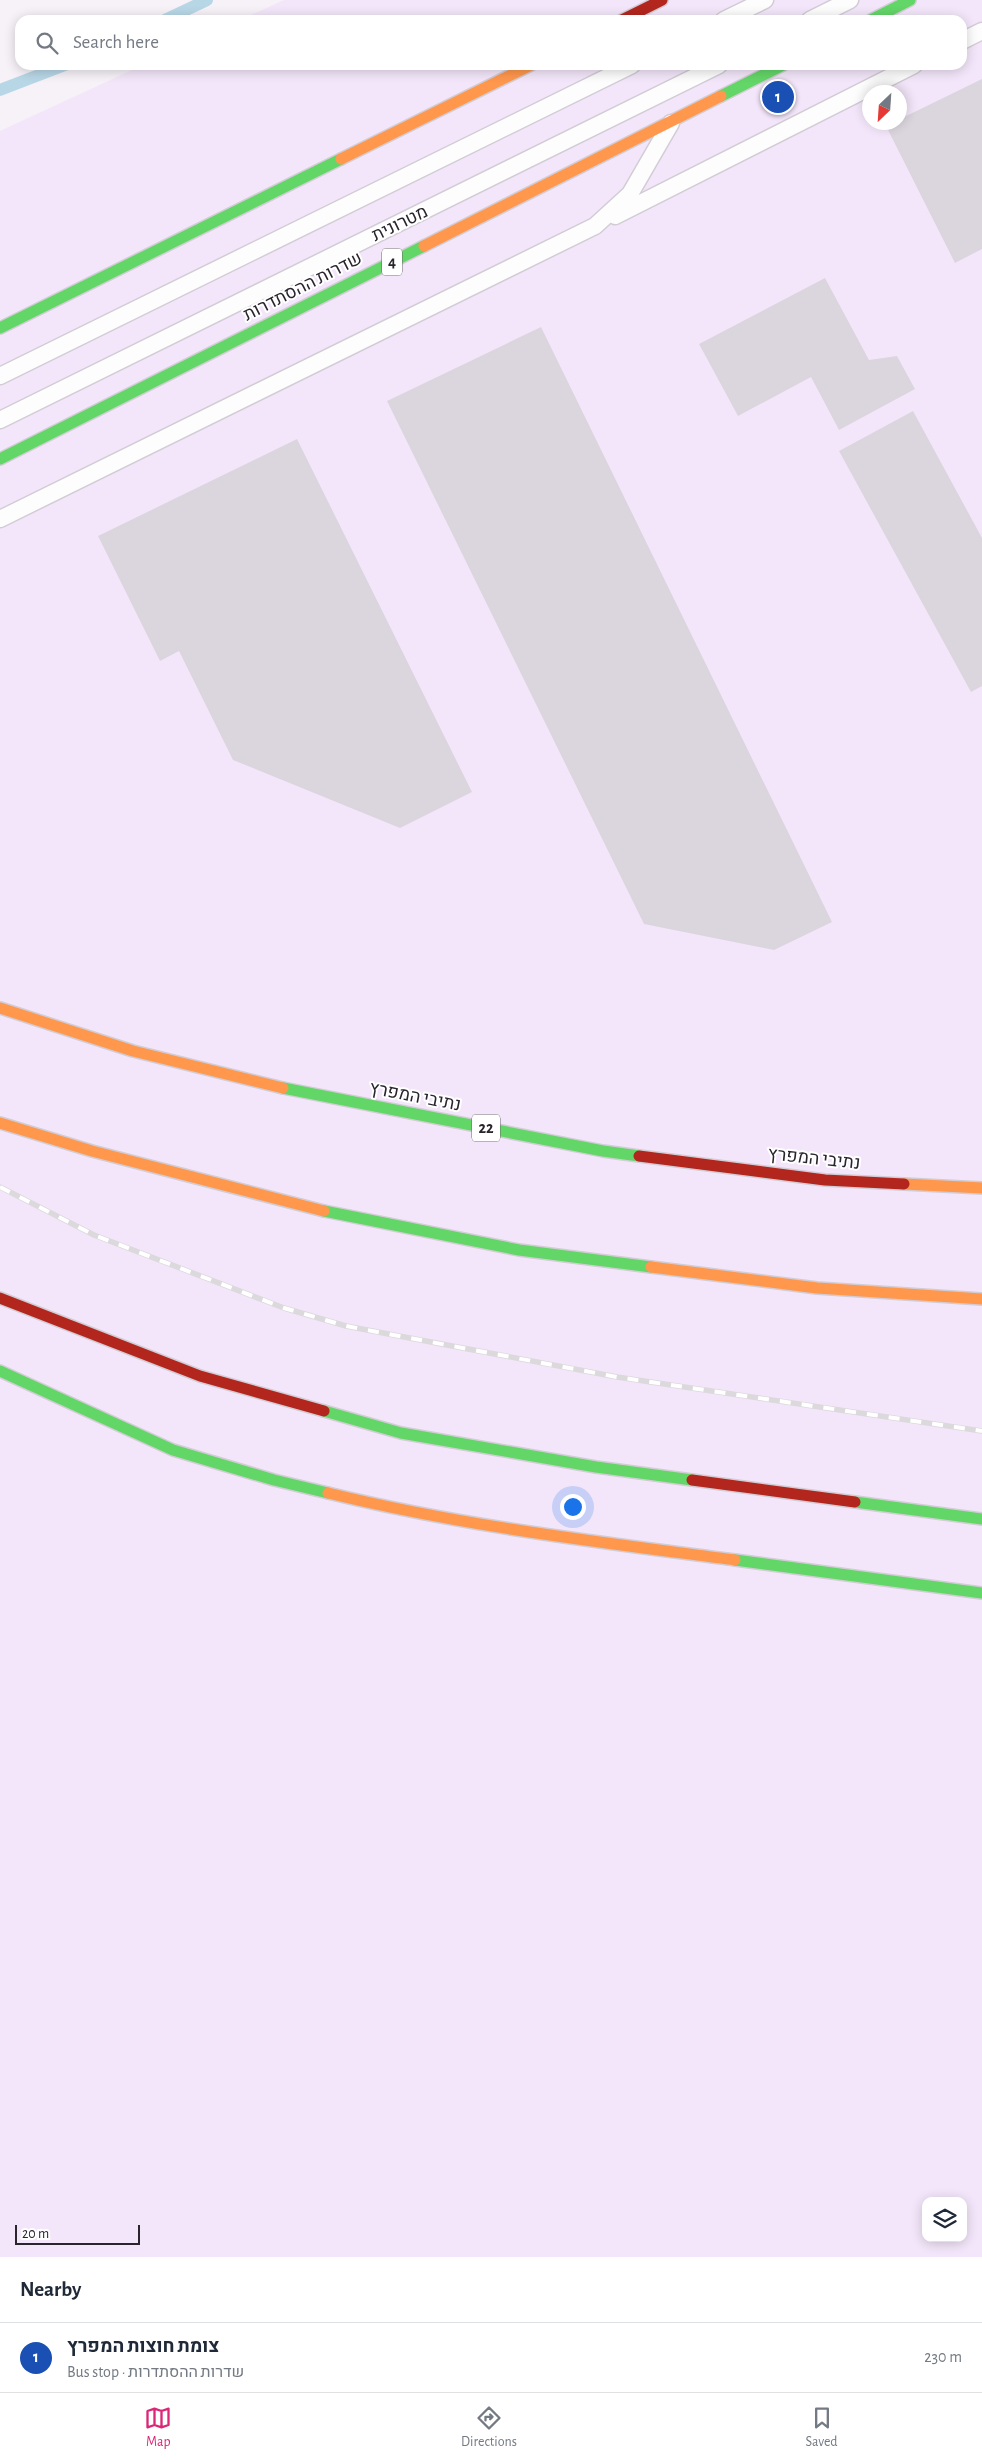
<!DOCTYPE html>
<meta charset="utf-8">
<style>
body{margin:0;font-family:"Alegreya Sans",Heebo,sans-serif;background:#f2f2f3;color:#1f2937}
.controls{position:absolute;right:15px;bottom:15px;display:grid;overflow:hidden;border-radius:10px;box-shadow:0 2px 12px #0003}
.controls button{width:45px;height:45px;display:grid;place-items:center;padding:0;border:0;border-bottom:1px solid #e0e1e3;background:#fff;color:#1f2937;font:25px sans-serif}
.compass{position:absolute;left:862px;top:85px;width:45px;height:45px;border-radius:50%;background:#fff;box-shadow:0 2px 12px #0003;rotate:205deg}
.scale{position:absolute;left:15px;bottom:12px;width:125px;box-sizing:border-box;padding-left:5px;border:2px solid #2a252d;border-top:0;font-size:14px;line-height:18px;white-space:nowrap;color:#2a252d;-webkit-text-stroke:4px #fff;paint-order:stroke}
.you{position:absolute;left:572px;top:1506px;width:18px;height:18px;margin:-12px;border:4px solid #fff;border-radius:50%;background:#1a73e8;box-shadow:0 0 0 8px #1a73e833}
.badge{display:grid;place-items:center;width:32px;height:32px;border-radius:50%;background:#db2777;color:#fff;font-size:16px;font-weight:700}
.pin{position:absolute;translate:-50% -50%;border:2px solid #fff;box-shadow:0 1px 5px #0006}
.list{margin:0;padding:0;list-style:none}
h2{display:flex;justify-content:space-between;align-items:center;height:65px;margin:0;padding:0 20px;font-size:21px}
h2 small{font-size:16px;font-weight:400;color:#747a83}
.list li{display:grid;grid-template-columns:32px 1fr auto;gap:15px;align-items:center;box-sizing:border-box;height:70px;padding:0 20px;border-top:1px solid #e0e1e3}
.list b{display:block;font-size:19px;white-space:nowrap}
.list p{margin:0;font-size:16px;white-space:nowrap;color:#747a83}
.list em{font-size:16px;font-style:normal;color:#747a83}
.icon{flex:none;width:28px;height:28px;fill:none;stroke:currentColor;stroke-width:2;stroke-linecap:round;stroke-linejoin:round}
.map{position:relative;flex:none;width:982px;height:2257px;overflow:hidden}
.search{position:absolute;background:#fff;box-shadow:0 2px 12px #0003;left:15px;right:15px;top:15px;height:55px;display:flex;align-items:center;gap:12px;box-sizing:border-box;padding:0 18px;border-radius:15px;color:#747a83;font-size:19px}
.sheet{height:135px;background:#fff}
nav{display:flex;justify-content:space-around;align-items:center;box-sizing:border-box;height:70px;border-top:1px solid #e0e1e3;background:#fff;font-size:14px;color:#747a83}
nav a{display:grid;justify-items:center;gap:2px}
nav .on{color:#db2777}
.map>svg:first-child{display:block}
</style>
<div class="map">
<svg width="982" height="2257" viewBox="0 0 982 2257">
<rect width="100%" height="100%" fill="#f6f2f8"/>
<path fill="#f3e6fa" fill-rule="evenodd" d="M284,0H982V2257H0V131L143,65H962V20H240ZM870,92H900V122H870ZM926,2201H963V2238H926Z"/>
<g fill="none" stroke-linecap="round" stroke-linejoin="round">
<g stroke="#b8d7e6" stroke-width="12">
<path d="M165,20L207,0"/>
<path d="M0,90L65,65"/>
</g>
</g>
<g fill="#dbd6de">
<path d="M982,79V249L955,263L886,126L900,122V119Z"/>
<path d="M825,278L869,360L897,356L915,389L839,430L811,377L738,416L699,344Z"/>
<path d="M541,327L832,922L774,950L644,924L387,401Z"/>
<path d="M913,411L982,538V686L971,692L839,451Z"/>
<path d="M297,439L472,792L400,828L233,760L179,651L160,661L98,536Z"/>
</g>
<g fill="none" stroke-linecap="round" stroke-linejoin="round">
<g stroke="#d2cdd5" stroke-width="19">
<g id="lane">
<path d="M724,20L765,0"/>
<path d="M810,20L850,0"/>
<path d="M962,41L982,31"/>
<path d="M615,216L914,65"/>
<path d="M0,376L632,65"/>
<path d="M0,420L719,65"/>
<path d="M0,519L595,226L630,194L671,123"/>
</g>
</g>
<g stroke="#d2cdd5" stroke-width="14">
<g id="fast">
<path d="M871,20L910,0"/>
<path d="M721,96L783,65"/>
<path d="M0,328L341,159"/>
<path d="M0,459L424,246"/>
<path d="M283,1088L603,1151L639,1156"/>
<path d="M324,1211L519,1250L651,1267"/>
<path d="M0,1371L173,1450L274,1480L328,1493"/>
<path d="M324,1411L401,1433L596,1467L692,1480"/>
<path d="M855,1502L982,1519"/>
<path d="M735,1560L982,1593"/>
</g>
</g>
<g stroke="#d2cdd5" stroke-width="14">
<g id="slow">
<path d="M341,159L531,65"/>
<path d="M424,246L721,96"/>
<path d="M0,1008L133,1051L283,1088"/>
<path d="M0,1123L92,1151L324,1211"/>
<path d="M904,1184L982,1188"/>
<path d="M651,1267L817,1288L982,1299"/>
<path d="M328,1493C462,1526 599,1542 735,1560"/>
</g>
</g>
<g stroke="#d2cdd5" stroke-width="14">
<g id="jam">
<path d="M622,20L662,0"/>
<path d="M639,1156L825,1180L904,1184"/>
<path d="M0,1298L200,1376L324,1411"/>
<path d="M692,1480L855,1502"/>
</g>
</g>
<use href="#lane" stroke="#fefdfe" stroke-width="16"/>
<use href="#fast" stroke="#63d668" stroke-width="11"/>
<use href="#slow" stroke="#ff974d" stroke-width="11"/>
<use href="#jam" stroke="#b3261e" stroke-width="11"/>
<g stroke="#dbd9db" stroke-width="5.5">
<path id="rail" d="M0,1187L94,1235L284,1308L346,1326L617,1377L982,1431"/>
</g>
<use href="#rail" stroke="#fff" stroke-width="4" stroke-dasharray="11" stroke-linecap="butt"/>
</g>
<g text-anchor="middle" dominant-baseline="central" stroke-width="4" stroke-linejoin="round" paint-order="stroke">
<g fill="#fff" stroke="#6a666c" stroke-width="1">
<rect x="382" y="248.5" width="20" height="27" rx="4"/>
<rect x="472" y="1114.5" width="28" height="27" rx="4"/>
</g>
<g font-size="16" font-weight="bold" fill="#2a252d">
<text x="392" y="262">4</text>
<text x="486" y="1128">22</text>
</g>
<g font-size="18" fill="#2a252d" stroke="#fff">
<text transform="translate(400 224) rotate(-26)">מטרונית</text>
<text transform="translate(303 287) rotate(-27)">שדרות ההסתדרות</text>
<text transform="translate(415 1097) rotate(11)">נתיבי המפרץ</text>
<text transform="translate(814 1159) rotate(6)">נתיבי המפרץ</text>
</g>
</g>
</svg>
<div class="controls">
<button><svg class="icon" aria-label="layers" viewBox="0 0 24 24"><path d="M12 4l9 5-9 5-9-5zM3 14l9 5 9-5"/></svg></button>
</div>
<svg class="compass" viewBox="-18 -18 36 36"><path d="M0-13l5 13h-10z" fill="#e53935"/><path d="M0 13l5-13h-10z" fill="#747a83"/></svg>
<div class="scale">20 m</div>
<div class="you"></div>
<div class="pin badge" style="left:778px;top:97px;background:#1a4fb4">1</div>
<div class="search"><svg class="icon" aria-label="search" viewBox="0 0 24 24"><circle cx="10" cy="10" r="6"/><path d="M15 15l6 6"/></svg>Search here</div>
</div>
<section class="sheet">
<h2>Nearby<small></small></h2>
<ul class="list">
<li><span class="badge" style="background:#1a4fb4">1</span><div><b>צומת חוצות המפרץ</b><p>Bus stop · שדרות ההסתדרות</p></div><em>230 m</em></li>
</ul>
</section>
<nav>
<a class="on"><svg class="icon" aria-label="map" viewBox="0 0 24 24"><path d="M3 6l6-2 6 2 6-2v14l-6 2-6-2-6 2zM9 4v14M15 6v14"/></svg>Map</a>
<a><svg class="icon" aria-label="directions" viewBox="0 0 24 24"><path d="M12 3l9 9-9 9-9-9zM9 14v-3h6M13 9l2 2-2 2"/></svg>Directions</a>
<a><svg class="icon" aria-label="saved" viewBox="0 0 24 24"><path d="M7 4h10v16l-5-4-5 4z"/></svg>Saved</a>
</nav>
